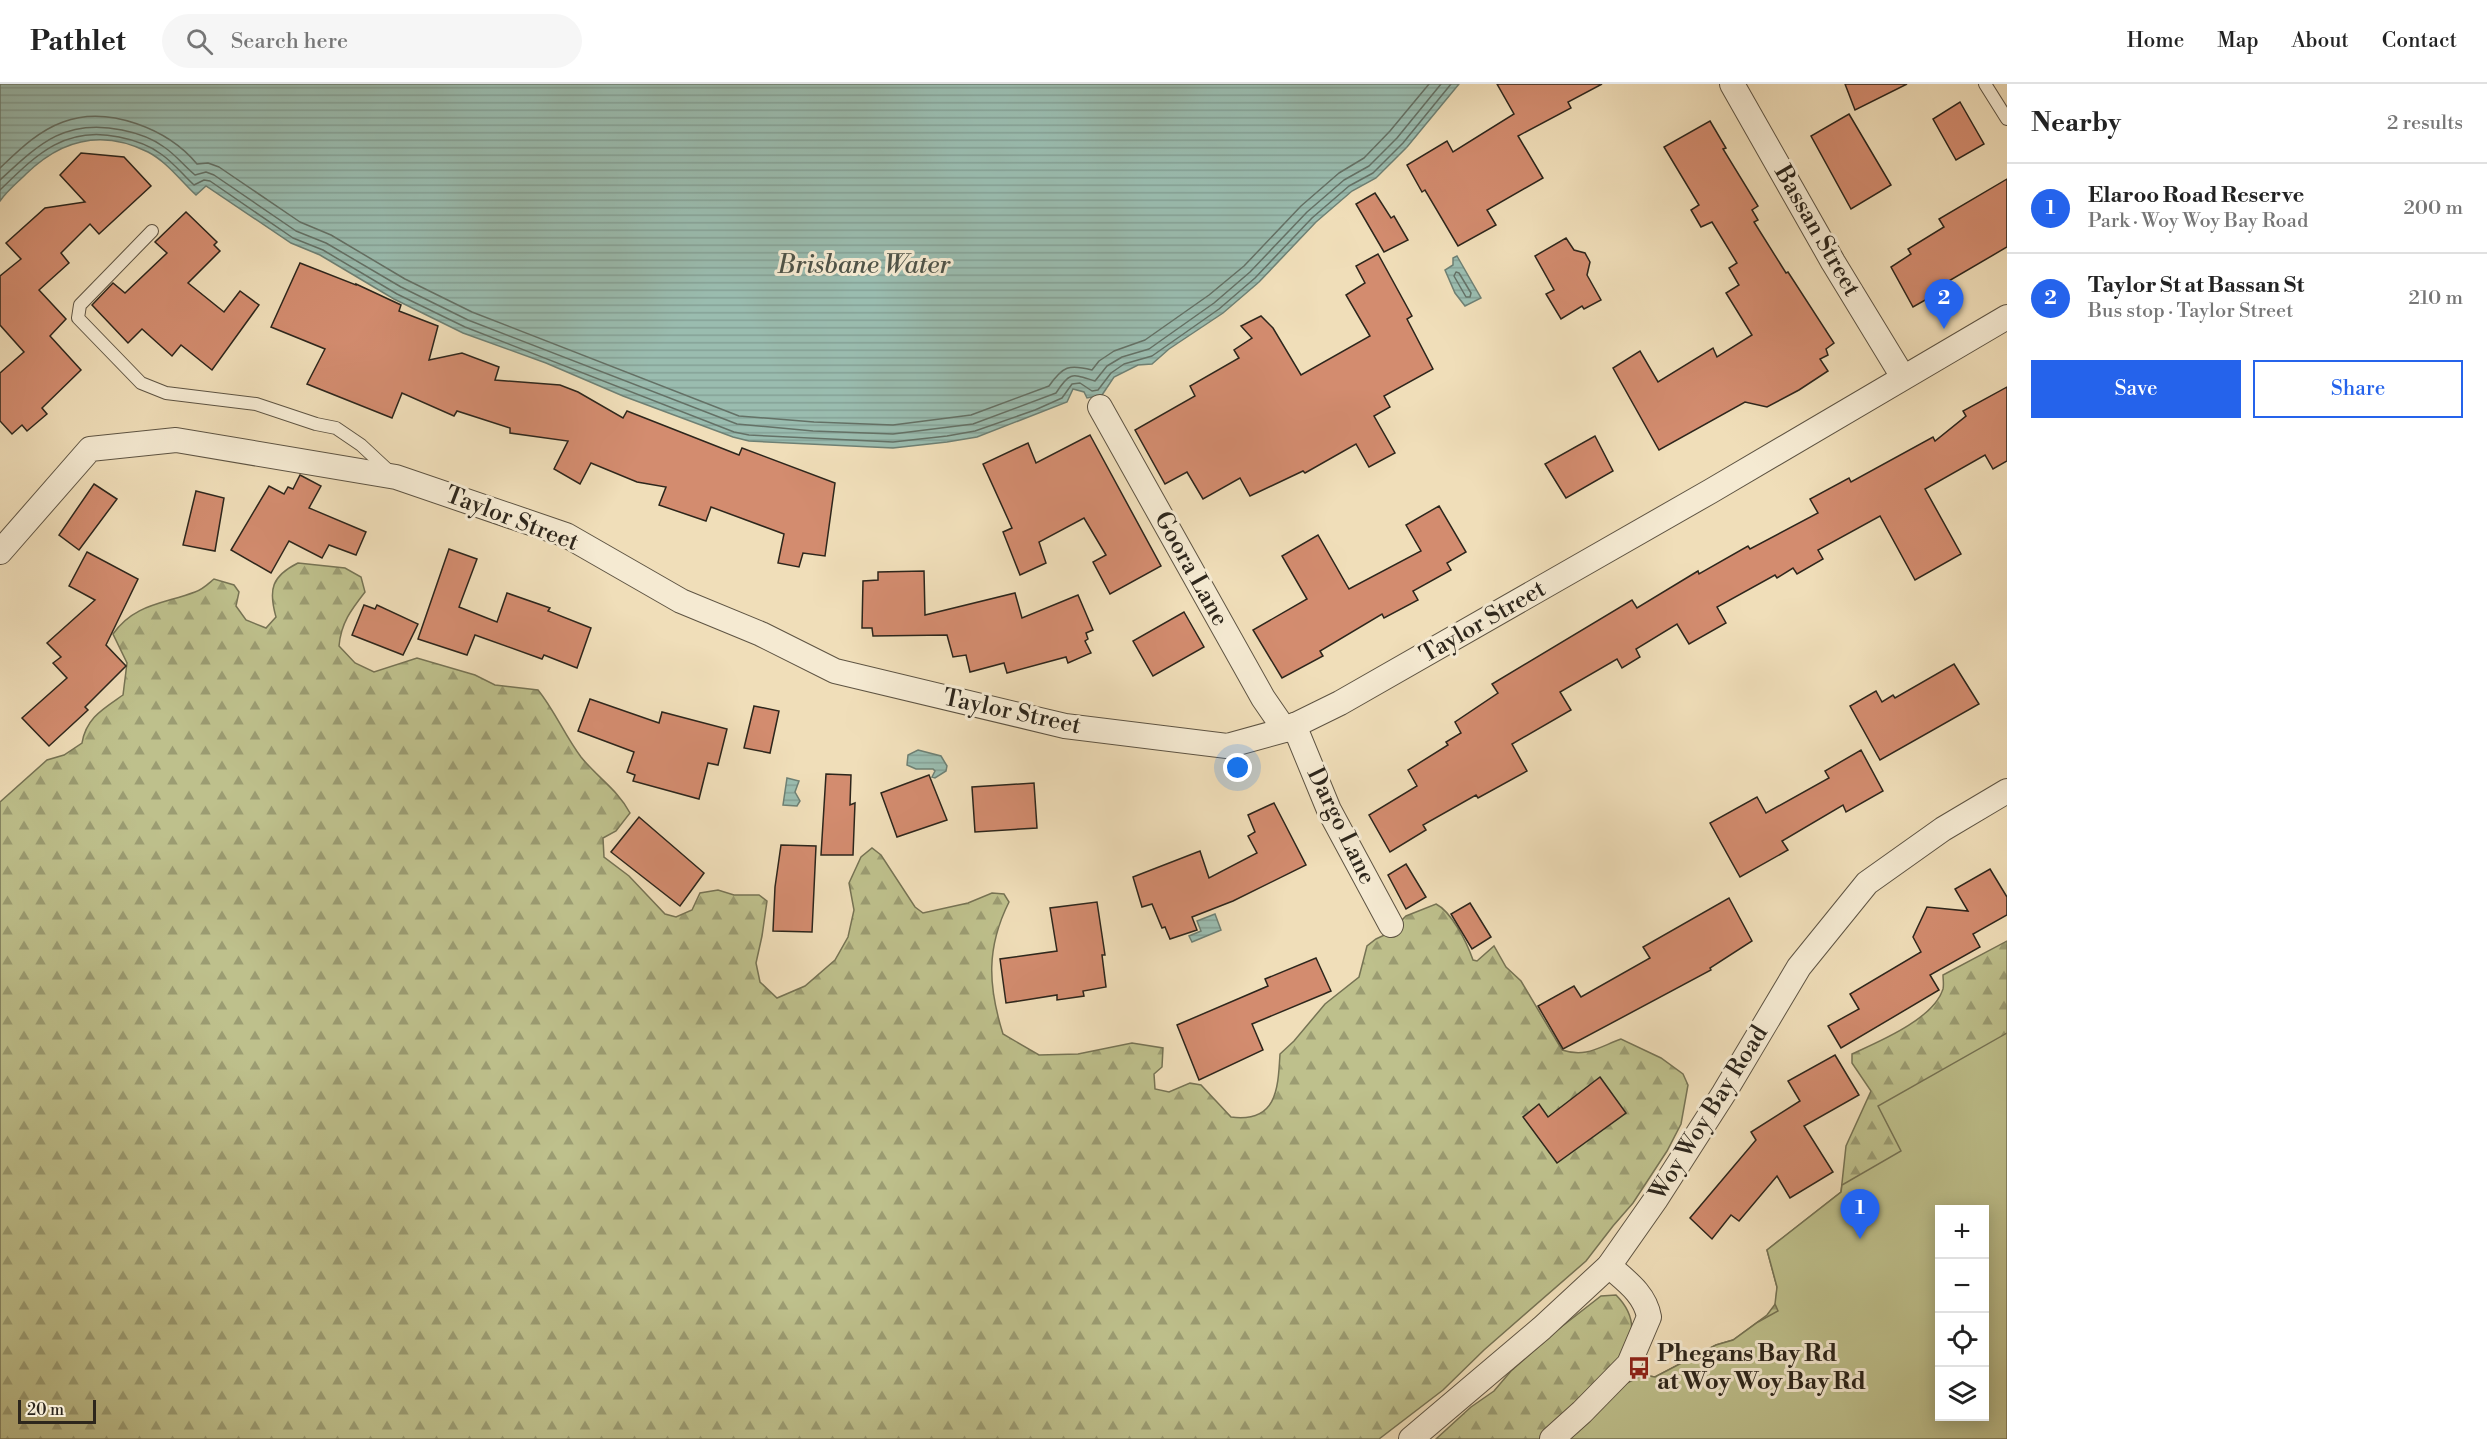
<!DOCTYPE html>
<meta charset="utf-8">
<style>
body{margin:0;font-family:"Libre Bodoni",serif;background:#f6f6f6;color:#222}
.controls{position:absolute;right:18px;bottom:18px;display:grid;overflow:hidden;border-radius:0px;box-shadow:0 3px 15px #0003}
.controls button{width:54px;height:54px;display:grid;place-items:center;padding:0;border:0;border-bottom:2px solid #e0e0e0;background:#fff;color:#222;font:30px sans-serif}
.scale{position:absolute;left:18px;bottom:15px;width:78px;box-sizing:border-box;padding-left:6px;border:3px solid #2d261c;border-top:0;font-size:16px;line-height:21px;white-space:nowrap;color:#2d261c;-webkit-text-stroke:4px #f5ead2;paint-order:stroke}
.you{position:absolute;left:1238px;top:684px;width:21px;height:21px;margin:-15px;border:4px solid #fff;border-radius:50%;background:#1a73e8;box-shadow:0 0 0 9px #1a73e833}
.badge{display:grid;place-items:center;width:39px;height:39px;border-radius:50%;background:#2563eb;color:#fff;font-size:20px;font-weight:700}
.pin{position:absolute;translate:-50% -50px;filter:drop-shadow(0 2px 3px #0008)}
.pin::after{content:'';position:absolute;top:32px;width:21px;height:18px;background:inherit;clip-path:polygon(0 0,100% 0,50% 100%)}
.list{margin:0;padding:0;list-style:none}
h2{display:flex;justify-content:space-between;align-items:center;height:78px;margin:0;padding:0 24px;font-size:26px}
h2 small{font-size:20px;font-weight:400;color:#767676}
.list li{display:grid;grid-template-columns:39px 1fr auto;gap:18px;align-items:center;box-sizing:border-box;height:90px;padding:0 24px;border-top:2px solid #e0e0e0}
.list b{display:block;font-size:22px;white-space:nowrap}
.list p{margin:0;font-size:20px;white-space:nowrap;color:#767676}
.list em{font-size:20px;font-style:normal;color:#767676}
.actions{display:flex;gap:12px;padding:18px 24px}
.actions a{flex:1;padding:14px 0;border:2px solid #2563eb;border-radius:0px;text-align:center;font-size:21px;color:#2563eb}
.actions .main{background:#2563eb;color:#fff}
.icon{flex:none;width:33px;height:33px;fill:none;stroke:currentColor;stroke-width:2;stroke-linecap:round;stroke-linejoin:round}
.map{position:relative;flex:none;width:2007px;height:1355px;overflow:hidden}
header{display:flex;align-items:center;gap:36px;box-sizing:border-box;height:84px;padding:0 30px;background:#fff;border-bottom:2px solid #e0e0e0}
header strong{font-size:28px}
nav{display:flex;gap:33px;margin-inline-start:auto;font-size:21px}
.search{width:420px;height:54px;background:#f6f6f6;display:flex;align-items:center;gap:15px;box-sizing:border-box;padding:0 21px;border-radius:33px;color:#767676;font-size:22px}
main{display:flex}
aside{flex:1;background:#fff}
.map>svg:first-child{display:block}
</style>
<header>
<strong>Pathlet</strong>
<div class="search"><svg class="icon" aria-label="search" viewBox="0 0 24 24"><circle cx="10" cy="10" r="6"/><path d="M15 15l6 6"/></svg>Search here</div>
<nav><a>Home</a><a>Map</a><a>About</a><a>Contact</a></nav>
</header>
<main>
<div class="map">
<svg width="2007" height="1355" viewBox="0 0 2007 1355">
<defs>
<pattern id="forest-firs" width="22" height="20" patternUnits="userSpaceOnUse" patternTransform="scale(1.5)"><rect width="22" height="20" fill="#bec08c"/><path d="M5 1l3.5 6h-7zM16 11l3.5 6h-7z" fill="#9b9c72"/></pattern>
<pattern id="water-rules" width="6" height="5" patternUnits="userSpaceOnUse" patternTransform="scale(1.5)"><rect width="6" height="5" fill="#9abcaf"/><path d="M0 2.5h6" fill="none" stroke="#85a196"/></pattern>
</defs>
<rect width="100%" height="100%" fill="#f0deb9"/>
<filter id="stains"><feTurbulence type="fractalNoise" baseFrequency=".00333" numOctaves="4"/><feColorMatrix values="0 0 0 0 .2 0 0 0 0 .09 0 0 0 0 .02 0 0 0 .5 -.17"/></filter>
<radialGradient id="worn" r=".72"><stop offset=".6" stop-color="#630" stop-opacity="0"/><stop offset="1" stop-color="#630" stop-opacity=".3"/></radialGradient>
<g fill="url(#forest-firs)" stroke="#767354" stroke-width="1.5" fill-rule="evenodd">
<path d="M298,479L345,484L361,493L365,508C351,526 341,539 339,562L355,579L374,588L417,574L475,591L495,601L538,606C555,627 565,652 581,673C597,693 618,706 630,729L616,747L603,754L604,773L629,792L665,830L676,833L692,826L700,809L718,806L734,811H759L767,817L762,852L756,879L760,898L777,914L805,902L835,876L848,853L854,826L849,799L861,773L872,764L881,771L915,823L923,829L968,819L992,809L1004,810L1009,818C986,864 988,902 1003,950L1039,971L1078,970L1132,959L1163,964L1162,983L1154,990L1155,1005L1169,1008L1190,999L1201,1001L1231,1033C1277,1039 1278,1005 1280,970L1294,957L1325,920L1359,893L1367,862L1376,855L1389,849L1406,832L1436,820C1452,828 1467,859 1473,876L1477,877L1494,862L1506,883L1521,897L1562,966C1586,974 1599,963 1621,955L1661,974L1683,990L1688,1001L1681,1040L1667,1067L1633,1119L1613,1142L1586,1177L1484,1266L1443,1306L1379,1355H0V718L47,676L64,671L82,659C86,634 103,625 123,611L127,579L113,550C134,520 163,520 195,508C202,506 208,500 214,495L234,501L239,508L236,522L246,536L266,544L276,533C268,505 272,492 298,479Z"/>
<path d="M2007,857V1355L1617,1304L1643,1291L1655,1293L1716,1261L1733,1256L1767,1231L1776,1219L1777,1203L1767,1166L1841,1108L1846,1062L1871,1007L1852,979V970C1878,958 1934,935 1943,905C1944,901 1943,895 1943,891ZM1940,1126H1984V1332H1940Z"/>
<path d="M1616,1211C1627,1222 1634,1236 1631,1252C1627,1277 1559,1337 1539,1355H1436L1471,1323L1494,1307L1511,1287L1556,1247L1601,1212Z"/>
</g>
<path fill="#bec08c" stroke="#767354" stroke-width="1.5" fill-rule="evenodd" d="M2007,949V1355H1559L1617,1304L1643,1291L1655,1293L1716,1261L1733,1256L1758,1238L1778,1227L1775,1220L1777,1203L1767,1166L1841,1108L1842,1101L1901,1067L1878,1022ZM1940,1126H1984V1332H1940Z"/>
<g fill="url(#water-rules)" stroke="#6e8074" stroke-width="1.5">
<path d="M0,0H1459L1407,63L1376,94L1352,107L1316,138L1259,198L1223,229L1169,265L1152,280L1138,281L1114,293L1102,311L1087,314L1084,308L1073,305L1067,318L977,353L947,358L893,364L749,357L733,353L623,312L546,279L463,249L394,215L320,171L291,159L206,102L196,111C180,96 167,78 148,68C102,45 61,56 26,90C17,99 7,107 0,117Z"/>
<path d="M1457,172L1481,214L1465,222L1455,209L1445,186L1453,181V174Z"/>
<path d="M918,666L941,672L947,682L946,687L935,694L932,693L935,687L933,685H916L907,681L908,671Z"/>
<path d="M787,694L799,697L795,708L800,717L797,722L783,721Z"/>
<path d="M1215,830L1221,846L1192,858L1189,852L1201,847L1197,837Z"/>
</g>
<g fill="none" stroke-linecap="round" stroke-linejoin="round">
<g stroke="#647166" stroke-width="1.5">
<path d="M0,84C19,66 38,47 63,38C108,21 168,45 197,80L208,79L219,83L300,138L331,151L405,195L472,228L739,332L814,338L893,341L971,331L1049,302C1063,282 1069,280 1092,286L1099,277L1114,267L1145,256L1209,211L1244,182L1301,122L1339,89L1364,74L1390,47L1429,0"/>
<path d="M0,96C39,60 65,34 122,46C137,49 152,54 164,63C176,71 184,82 195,91L206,88L214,91L296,147L326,159L401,203L468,236L737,340L813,347L893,350L973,340L1056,309C1070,287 1072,290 1095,297L1107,282L1122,273L1149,265L1214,219L1250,188L1307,128L1344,96L1369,82L1397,54L1441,0"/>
<path d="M0,106C36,71 65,41 119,53C134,56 149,61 161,70C174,79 183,91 194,101L204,96L210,97L293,154L323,166L397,210L465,243L734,348L749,351L893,358L947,352L975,347L1035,326L1062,314L1072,300L1080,299L1092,307L1098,306L1111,289L1124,280L1152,272L1219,225L1255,194L1312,134L1349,102L1373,89L1403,59L1451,0"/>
<path d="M1456,188L1459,189L1471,209L1470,213H1466L1454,192Z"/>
</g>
</g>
<g fill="#d38c6f" stroke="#2d261c" stroke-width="1.5">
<path d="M1497,0H1602L1568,18L1571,24L1518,52L1543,94L1487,126L1496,141L1458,162L1425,106L1422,108L1407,81L1447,57L1453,68L1514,30Z"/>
<path d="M1845,0H1907L1855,26Z"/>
<path d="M1960,18L1984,60L1956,76L1933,35Z"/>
<path d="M1849,30L1891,101L1851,125L1811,52Z"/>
<path d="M1710,37L1726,64L1723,65L1758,122L1752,126L1758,136L1754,138L1786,189L1788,188L1834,259L1826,265L1828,271L1820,275L1828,287L1799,306L1767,323L1745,318L1659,366L1613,284L1640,267L1658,298L1713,264L1717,273L1752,251L1726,209L1739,201L1729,184L1737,179L1712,138L1701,143L1691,126L1699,121L1664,63Z"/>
<path d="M81,69L124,73L151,102L99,150L90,140L61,169L69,179L39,206L66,235L50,252L81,286L42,324L47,330L27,347L22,341L12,350L0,337V289L24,268L0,241V192L21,175L6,159L45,124L85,118L60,91Z"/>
<path d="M2007,95V163L1947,198L1950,202L1913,223L1891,183L1911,170L1908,165L1944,143L1939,135Z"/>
<path d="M1375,109L1391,134L1394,132L1408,156L1384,168L1356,120Z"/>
<path d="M186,128L217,158L214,161L220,167L188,199L224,228L240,207L259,221L212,286L181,261L172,272L142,245L128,259L92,221L113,199L125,209L167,169L155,158Z"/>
<path d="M1566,154L1574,166L1585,169L1590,178L1587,191L1601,216L1584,225L1582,222L1561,235L1546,210L1554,206L1535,172Z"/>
<path d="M1378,170L1412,232L1407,235L1433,285L1384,312L1390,323L1374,332L1395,369L1369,383L1356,360L1305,389L1303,387L1250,412L1240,394L1203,415L1187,388L1165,400L1135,346L1195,312L1190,302L1239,274L1234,266L1252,254L1241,242L1261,232L1273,244L1301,291L1370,252L1346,211L1365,199L1356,182Z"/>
<path d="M300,179L356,201V200L401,221L399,227L438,242L429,276L462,269L499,283L495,296L560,301L578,308L623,334L627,327L739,371L742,364L835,399L825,472L803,469L799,483L778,479L784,450L711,423L706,437L659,421L666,403L637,398L591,379L580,400L554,385L568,357L510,349V344L457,327L454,332L402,309L392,334L307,300L325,265L271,243Z"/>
<path d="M2007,303V377L1993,385L1985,371L1925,405L1961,470L1915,496L1880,432L1818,466L1823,475L1797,490L1793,484L1777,494L1775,491L1717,523L1726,539L1689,560L1677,540L1636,565L1640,573L1622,584L1617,575L1560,608L1571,626L1512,660L1527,687L1478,714L1476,711L1423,741L1426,746L1390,768L1369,731L1417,702L1408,686L1448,661L1446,658L1461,649L1455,638L1498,609L1492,600L1632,516L1637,524L1698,487L1699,490L1748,462L1750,465L1818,429L1810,415L1849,394L1851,398L1933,353L1935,357L1966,332L1963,327Z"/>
<path d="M1090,351L1161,482L1110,510L1093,478L1106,471L1084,434L1039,458L1046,479L1020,491L1003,448L1012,444L983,380L1028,359L1036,379Z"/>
<path d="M1595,352L1613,387L1566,414L1545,380Z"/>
<path d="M300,391L321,402L309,424L366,448L356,471L329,461L322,474L289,457L271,489L231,466L269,402L284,410L288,403L293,405Z"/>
<path d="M94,400L117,415L79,466L59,451Z"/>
<path d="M196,407L224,414L215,467L183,461Z"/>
<path d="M1439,422L1466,468L1447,479L1451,486L1413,507L1418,516L1384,534L1382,530L1320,567L1323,572L1282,594L1253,546L1307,515L1282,472L1318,451L1349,505L1421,467L1406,441Z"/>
<path d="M449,465L477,475L459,523L497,538L507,509L550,524L548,527L591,544L577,584L544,571L542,575L475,551L467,571L418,555Z"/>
<path d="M87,468L138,495L106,561L126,582L85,623L88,626L49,662L22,634L67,594L53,579L61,573L47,559L95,516L69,502Z"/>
<path d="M924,487L925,531L1015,509L1022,534L1078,511L1093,546L1086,549L1088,555L1085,557L1091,569L1068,579L1066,573L1007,589L1004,579L970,588L966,571L953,573L947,551L873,552L872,544H862L863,497L878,496V488Z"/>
<path d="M364,521L375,525L377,521L418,540L403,571L352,551Z"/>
<path d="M1184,528L1204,563L1153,592L1133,557Z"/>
<path d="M1954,580L1979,620L1880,676L1850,622L1876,607L1882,618L1893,611L1895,614Z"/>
<path d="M590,615L659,639L662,628L727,645L718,681L708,679L699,715L633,697L635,691L627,688L634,668L578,647Z"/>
<path d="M754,622L779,627L770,669L744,664Z"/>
<path d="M1861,666L1883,707L1846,728L1843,721L1782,757L1788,766L1740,793L1710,739L1757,713L1766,729L1829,694L1825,687Z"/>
<path d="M826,690L851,691L850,721L855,719L853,771H821Z"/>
<path d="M929,691L947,736L897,753L881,709Z"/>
<path d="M1034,699L1037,744L975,748L972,703Z"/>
<path d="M1274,719L1306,781L1233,817L1192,833L1197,846L1170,855L1165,843L1162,844L1152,820L1142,823L1133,793L1200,767L1209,794L1257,769L1248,752L1255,748L1248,731Z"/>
<path d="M639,733L704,789L680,822L611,768Z"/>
<path d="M781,761L816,762L812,848L773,847L775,803Z"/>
<path d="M1406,780L1426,813L1406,825L1388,791Z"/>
<path d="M1990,785L2007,813V831L1973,850L1980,863L1930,891L1939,906L1841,964L1828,942L1859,925L1850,910L1921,868L1913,853L1927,823L1968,827L1955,805Z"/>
<path d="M1729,814L1752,857L1710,884L1711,886L1563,965L1538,922L1574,902L1581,913L1650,874L1643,863Z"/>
<path d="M1097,818L1105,871H1102L1106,903L1083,907L1084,912L1057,916V911L1006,919L1000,875L1057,867L1050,824Z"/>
<path d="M1470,819L1491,853L1472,865L1451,830Z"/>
<path d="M1316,874L1331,907L1252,940L1263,966L1199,996L1177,941L1268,902L1265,895Z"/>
<path d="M1835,971L1859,1011L1804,1042L1833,1088L1790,1114L1777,1092L1739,1137L1731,1131L1712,1155L1690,1134L1756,1056L1751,1048L1800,1017L1788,997Z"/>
<path d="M1600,993L1626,1029L1557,1079L1523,1033L1539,1020L1548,1033Z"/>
</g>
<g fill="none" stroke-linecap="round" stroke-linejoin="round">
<g stroke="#5e5443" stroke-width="14">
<g id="lane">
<path d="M1985,0L2007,35"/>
<path d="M152,147L80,221L78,234L141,299L166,309L256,320L316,340L336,344L361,361L390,388"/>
</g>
</g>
<g stroke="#5e5443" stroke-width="26">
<g id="street">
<path d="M1732,0L1833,178L1903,293"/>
<path d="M1100,323L1263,614L1285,646"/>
<path d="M0,468L90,365L176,356L396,393L566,451L681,517L761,550L835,587L1065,642L1227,662L1285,646L1340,619L1711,407L2007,233"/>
<path d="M1294,641L1329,726L1391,841"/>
<path d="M1411,1355L1542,1244L1609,1182L1656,1115L1724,1009L1799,883L1867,799L1943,745L2007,707"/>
<path d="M1552,1355L1582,1328L1629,1280L1649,1233C1645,1210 1626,1197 1609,1182"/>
</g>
</g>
<use href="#lane" stroke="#f5ead2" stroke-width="12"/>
<use href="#street" stroke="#f5ead2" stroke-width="24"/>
</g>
<defs>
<g id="bus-bare" transform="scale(1.8)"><path d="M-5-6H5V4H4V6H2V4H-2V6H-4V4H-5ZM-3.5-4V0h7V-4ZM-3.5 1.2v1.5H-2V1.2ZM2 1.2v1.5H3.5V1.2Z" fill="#8f2418" stroke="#f5ead2" stroke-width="2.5" paint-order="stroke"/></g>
</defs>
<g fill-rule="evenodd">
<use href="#bus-bare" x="1639" y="1284"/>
</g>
<g text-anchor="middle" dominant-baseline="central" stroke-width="6" stroke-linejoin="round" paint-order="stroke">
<g font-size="24" fill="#2d261c" stroke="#f5ead2">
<text transform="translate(1817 147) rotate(60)">Bassan Street</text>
<text transform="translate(512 435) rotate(21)">Taylor Street</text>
<text transform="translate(1191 485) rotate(61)">Goora Lane</text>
<text transform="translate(1483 538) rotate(-30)">Taylor Street</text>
<text transform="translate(1012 628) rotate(12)">Taylor Street</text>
<text transform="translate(1341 742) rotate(64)">Dargo Lane</text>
<text transform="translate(1709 1029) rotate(-58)">Woy Woy Bay Road</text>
</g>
<g font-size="24" font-weight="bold" fill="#2d261c" stroke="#f5ead2" text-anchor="start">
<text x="1657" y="1270">Phegans Bay Rd<tspan x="1657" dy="28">at Woy Woy Bay Rd</tspan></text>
</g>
<g font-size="26" font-style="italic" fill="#4e5348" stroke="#f5ead2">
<text x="864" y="181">Brisbane Water</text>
</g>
</g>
<rect width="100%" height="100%" filter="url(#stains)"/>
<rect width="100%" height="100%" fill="url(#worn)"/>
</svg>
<div class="controls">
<button>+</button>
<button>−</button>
<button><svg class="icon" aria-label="locate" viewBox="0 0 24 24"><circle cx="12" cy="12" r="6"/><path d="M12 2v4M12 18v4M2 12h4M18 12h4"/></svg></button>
<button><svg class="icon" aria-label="layers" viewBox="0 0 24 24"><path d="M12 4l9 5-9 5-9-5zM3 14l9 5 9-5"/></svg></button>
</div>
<div class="scale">20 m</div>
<div class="you"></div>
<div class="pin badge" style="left:1860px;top:1155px">1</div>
<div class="pin badge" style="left:1944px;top:245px">2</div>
</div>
<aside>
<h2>Nearby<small>2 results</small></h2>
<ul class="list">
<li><span class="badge">1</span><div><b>Elaroo Road Reserve</b><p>Park · Woy Woy Bay Road</p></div><em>200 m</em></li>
<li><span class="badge">2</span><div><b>Taylor St at Bassan St</b><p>Bus stop · Taylor Street</p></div><em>210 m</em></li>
</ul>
<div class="actions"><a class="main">Save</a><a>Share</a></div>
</aside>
</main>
